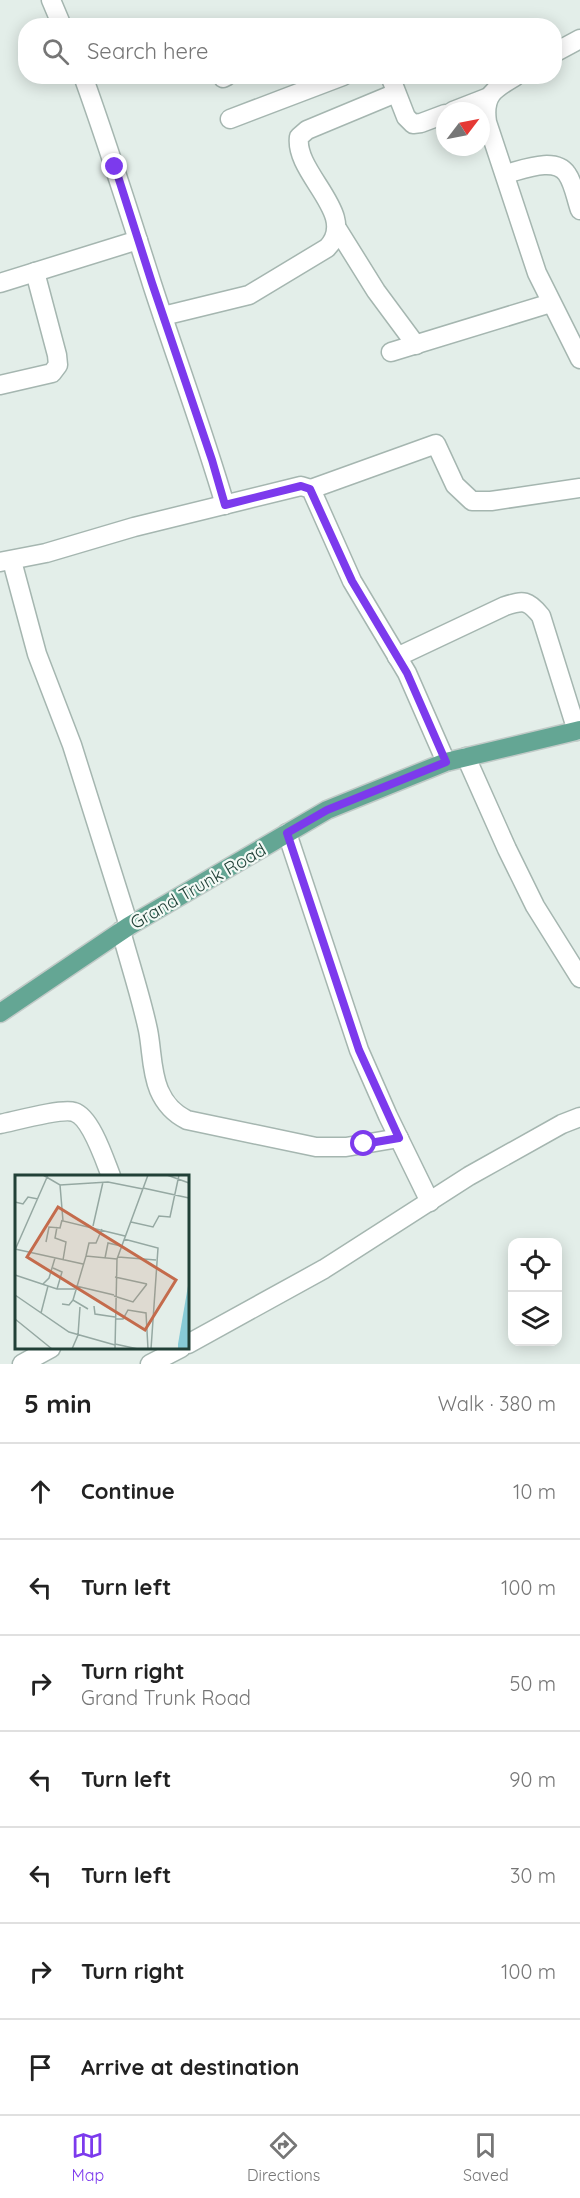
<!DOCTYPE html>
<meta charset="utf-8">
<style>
body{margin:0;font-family:Quicksand,sans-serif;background:#f2f2f2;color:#222}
.controls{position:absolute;right:18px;bottom:18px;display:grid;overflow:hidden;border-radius:12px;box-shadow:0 3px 15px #0003}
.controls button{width:54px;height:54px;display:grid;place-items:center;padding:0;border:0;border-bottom:2px solid #e0e0e0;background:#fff;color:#222;font:30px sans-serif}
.compass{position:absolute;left:436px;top:102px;width:54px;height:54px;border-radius:50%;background:#fff;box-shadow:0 3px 15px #0003;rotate:58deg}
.stop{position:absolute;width:18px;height:18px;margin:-14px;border:4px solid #7c3aed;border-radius:50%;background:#fff}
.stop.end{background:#7c3aed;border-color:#fff;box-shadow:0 2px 6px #0008}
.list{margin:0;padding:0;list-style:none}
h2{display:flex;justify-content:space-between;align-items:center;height:78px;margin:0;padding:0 24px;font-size:26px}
h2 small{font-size:20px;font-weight:400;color:#767676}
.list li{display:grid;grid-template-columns:39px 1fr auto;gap:18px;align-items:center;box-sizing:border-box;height:96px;padding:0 24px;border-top:2px solid #e0e0e0}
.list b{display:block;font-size:22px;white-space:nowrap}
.list p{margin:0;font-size:20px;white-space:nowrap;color:#767676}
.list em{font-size:20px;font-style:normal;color:#767676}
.icon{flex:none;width:33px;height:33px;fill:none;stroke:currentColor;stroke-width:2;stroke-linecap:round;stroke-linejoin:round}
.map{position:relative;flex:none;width:580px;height:1364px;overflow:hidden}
.search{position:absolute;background:#fff;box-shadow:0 3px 15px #0003;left:18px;right:18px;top:18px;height:66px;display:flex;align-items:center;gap:15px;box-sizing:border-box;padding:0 21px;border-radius:24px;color:#767676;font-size:22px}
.sheet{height:750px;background:#fff}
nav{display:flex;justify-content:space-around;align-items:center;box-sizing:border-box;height:84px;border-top:2px solid #e0e0e0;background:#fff;font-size:16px;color:#767676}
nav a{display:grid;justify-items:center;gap:3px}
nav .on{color:#7c3aed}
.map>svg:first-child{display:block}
</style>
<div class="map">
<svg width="580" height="1364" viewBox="0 0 580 1364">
<rect width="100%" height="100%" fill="#e3eee9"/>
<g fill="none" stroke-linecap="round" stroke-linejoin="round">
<g stroke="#a5b6b0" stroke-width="21">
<g id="minor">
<path d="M51,0L62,26"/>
<path d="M554,53L580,39"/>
<path d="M83,76C108,145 130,215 152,284C176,358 203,430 225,505"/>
<path d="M390,76L406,117L413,124L421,123L445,114"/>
<path d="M516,76C494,89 483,95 487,122L537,273L580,359"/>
<path d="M223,78L227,76"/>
<path d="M453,111L489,97"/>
<path d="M230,119L343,76"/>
<path d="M505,174C522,170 555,156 567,174C574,184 576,199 580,210"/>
<path d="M338,230L376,291L416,345"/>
<path d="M0,283L138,240"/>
<path d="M163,316L249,295L327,248C360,215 294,174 299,137L307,130L396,93"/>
<path d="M391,352L551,303"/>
<path d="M0,385L52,373L58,365L57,355L35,272"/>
<path d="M311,489L436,444L455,485L472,501H491L580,488"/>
<path d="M12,561L37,654L72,745L129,926"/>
<path d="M0,562L46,553L134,527L301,486L311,489L352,581L407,673L446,762"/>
<path d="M397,657L505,606C524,600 528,600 541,616L577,731"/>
<path d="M466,757L507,849L535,906L580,978"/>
<path d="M287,833L359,1050L388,1116L430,1202"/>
<path d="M121,931C130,964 141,997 148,1030C152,1050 151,1071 159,1090C165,1104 173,1113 187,1120L316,1147H346L399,1138"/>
<path d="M0,1124C15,1121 62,1108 74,1112C91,1117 105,1161 111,1176"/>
<path d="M188,1344L324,1269L469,1176L562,1124L580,1117"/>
<path d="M22,1364L51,1348"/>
<path d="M150,1364L181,1348"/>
</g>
</g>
<g stroke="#c1cac7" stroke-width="21">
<path id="major" d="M0,1013L129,926L327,810L446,762L580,730"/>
</g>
<use href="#minor" stroke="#fff" stroke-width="18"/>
<use href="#major" stroke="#64a694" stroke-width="18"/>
</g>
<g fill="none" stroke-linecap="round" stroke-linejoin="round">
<path stroke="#7c3aed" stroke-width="8" d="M115,167L152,283L212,460L225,505L301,486L310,489L352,581L407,673L446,762L327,810L287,833L359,1050L399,1138L364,1144"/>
</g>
<g text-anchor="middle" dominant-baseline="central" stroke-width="4.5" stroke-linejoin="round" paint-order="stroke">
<g font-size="18" fill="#214037" stroke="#f4faf6">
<text transform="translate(198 886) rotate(-30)">Grand Trunk Road</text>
</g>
</g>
<g transform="translate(15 1175)">
<rect width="174" height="174" fill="#e3eee9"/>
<path d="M174,105V174H163V169Z" fill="#87cbd6"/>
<path fill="none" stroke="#95a8a2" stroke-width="1.5" d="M28,0L45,10L93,7L128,14M152,0L174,8M45,10L48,46L110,61M128,13L174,23M0,27L8,29L13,22L23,24M116,47L138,52L144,41L155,42L164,0M78,51L88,7M42,52L40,63L51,67L48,85M109,64L143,73L136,174M31,67L34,52L45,53L47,45M0,74L68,89M0,75L33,0M71,81L74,68H81L87,54M103,82L141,85M90,83L93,68L106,71M38,93L47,97L42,114M0,100L42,114H60M100,102L132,109M28,109L34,103L40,83M61,111L99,120M0,120L54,157L100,170M99,121L118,127L132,109M58,125L71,81L102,84M47,129L54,130L58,125L73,134M79,131L80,139L100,142M26,138L33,111M0,144L37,174M100,144H108L113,135L131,138L133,174M100,169L123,174M57,174L63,160L65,132M100,174L102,84L133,0"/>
<path fill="#c46b4c" fill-opacity="0.15" stroke="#c46b4c" stroke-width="3" d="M43,32L161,105L130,155L12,82Z"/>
<rect width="174" height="174" fill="none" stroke="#214037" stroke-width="3"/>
</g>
</svg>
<div class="controls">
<button><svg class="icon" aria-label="locate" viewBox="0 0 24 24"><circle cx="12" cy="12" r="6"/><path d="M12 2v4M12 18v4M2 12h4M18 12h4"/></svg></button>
<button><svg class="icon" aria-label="layers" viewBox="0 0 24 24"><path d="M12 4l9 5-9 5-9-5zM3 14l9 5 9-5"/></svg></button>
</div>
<svg class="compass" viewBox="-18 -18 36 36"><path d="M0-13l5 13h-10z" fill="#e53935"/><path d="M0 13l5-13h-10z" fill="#767676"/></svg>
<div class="stop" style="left:364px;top:1144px"></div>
<div class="stop end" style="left:115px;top:167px"></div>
<div class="search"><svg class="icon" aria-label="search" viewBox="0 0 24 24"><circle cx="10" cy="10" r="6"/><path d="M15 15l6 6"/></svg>Search here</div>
</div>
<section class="sheet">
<h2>5 min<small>Walk · 380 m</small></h2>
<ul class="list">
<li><svg class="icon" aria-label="ahead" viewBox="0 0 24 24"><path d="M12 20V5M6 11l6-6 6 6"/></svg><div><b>Continue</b></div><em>10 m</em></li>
<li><svg class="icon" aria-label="left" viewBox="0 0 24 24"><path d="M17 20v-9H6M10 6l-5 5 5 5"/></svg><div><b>Turn left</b></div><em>100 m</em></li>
<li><svg class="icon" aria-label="right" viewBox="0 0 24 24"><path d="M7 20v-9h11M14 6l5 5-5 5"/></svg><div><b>Turn right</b><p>Grand Trunk Road</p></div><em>50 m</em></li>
<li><svg class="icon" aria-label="left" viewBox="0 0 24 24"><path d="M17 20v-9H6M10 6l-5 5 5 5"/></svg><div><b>Turn left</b></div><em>90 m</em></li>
<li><svg class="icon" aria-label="left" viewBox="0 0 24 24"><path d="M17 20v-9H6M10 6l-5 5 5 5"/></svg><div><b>Turn left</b></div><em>30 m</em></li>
<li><svg class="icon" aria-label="right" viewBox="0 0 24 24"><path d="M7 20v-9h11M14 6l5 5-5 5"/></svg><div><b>Turn right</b></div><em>100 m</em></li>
<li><svg class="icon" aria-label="arrive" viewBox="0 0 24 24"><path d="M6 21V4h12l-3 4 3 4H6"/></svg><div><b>Arrive at destination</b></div></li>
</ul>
</section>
<nav>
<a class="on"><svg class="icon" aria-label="map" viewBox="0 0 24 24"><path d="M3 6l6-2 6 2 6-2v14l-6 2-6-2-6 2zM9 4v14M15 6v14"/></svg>Map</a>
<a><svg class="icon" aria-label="directions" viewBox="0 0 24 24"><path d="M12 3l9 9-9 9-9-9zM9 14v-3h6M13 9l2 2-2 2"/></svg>Directions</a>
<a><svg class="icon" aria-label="saved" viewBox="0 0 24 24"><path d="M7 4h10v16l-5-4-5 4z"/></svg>Saved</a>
</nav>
